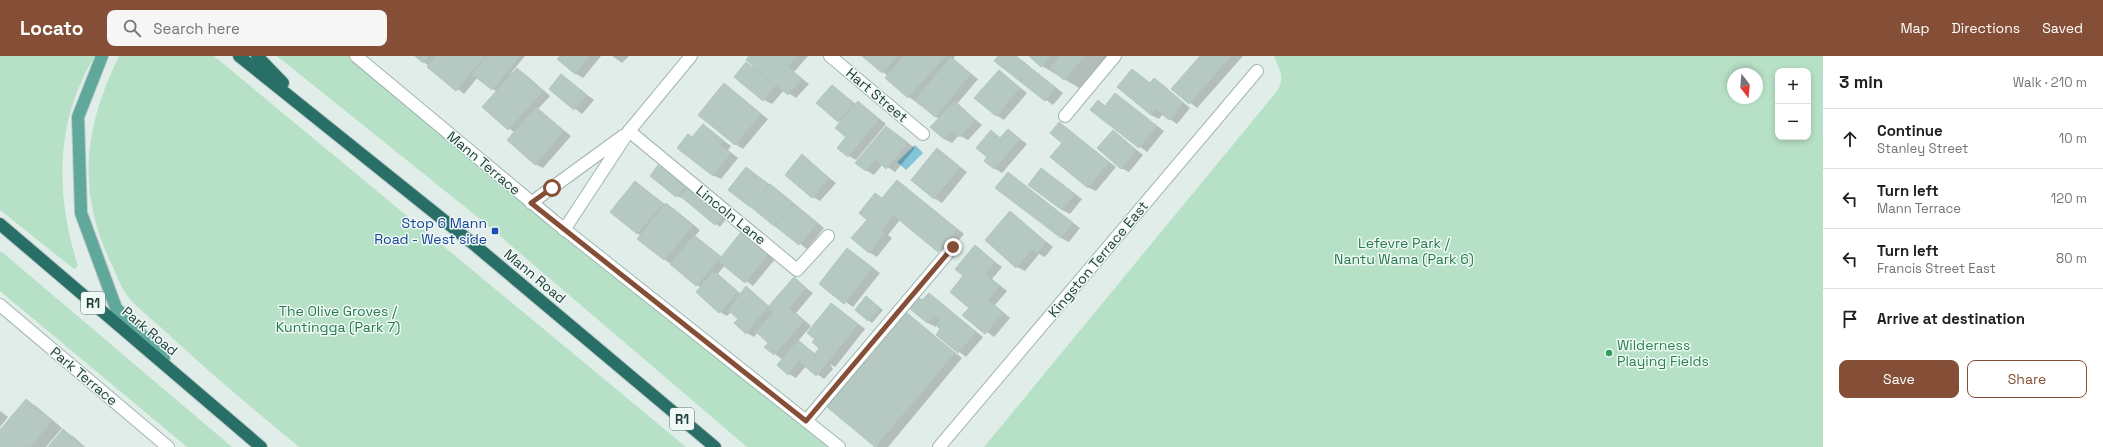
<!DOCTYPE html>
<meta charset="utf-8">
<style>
body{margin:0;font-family:"Space Grotesk",sans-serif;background:#f6f6f6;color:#202124}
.controls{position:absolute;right:12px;top:12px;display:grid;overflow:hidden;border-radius:8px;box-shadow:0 2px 6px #0003}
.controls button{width:36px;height:36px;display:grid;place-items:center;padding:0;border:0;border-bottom:1px solid #e0e0e0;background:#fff;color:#202124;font:20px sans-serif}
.compass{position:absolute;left:1727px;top:12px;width:36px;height:36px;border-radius:50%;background:#fff;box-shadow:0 2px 6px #0003;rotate:164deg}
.stop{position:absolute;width:12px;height:12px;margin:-9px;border:3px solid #844f36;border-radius:50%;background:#fff}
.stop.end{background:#844f36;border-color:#fff;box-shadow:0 1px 4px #0008}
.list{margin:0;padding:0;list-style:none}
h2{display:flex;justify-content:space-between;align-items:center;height:52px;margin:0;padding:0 16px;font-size:17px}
h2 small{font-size:13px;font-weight:400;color:#757577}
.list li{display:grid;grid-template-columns:26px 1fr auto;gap:12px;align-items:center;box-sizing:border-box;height:60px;padding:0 16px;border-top:1px solid #e0e0e0}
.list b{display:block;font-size:15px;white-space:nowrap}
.list p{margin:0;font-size:13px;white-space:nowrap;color:#757577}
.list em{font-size:13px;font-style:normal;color:#757577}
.actions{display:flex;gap:8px;padding:12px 16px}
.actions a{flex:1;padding:9px 0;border:1px solid #844f36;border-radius:8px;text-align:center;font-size:14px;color:#844f36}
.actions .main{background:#844f36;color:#fff}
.icon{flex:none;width:22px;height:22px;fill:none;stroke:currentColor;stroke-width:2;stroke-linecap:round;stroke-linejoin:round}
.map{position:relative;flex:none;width:1823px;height:391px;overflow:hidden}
header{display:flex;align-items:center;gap:24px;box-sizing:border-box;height:56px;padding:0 20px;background:#844f36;color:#fff}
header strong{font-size:19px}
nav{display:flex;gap:22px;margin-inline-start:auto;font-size:14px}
.search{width:280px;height:36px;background:#f6f6f6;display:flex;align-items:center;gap:10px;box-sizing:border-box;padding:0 14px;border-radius:8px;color:#757577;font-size:15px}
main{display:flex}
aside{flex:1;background:#fff}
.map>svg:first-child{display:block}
</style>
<header>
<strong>Locato</strong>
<div class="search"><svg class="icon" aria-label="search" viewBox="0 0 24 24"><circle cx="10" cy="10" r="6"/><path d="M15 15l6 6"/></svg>Search here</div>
<nav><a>Map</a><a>Directions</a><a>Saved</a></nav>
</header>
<main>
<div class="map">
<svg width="1823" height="391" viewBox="0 0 1823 391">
<rect width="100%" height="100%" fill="#e0ede9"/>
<g fill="#b7e1c6" fill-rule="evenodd">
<path d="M0,0H95C55,64 55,139 78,210L74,213L0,154Z"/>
<path d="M119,0H214L686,391H299C254,354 209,316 166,276C155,265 136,252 127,239C120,230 117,219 112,209C76,135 84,72 119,0Z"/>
<path d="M277,0H356L839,391H747L480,163Z"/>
<path d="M1274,0H1823V391H984L1278,34C1285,18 1279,15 1274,0ZM1778,15H1808V81H1778ZM1733,18H1757V42H1733Z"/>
<path d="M0,196H2L232,391H187L0,235Z"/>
</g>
<path fill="#82c4d9" d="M915,89L923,97L906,114L897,106Z"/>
<g fill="#0003">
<path d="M416,0H525L511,17L512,18L517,13L525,18L550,40L538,53L571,80L543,112L535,108L515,77L484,51L497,36L478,21L464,38Z"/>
<path d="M561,0H601L583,22L575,17Z"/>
<path d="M612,0H629L622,7Z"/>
<path d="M750,0H808L794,16L809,28L796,42L784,34L772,48L764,44L747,7L758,14Z"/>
<path d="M863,0H955L953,4L978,23L957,48L982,69L968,84L959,79L952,87L944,83L939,63L909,41L887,22L888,20Z"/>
<path d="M999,0H1016L1063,37L1053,49L995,5Z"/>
<path d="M1030,0H1109L1081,33L1042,10Z"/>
<path d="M1201,0H1243L1197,52L1173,33Z"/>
<path d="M1132,14L1151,28L1154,23L1162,28L1190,52L1177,68L1163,58L1159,63L1151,59L1118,31Z"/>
<path d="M999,15L1027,37L1004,64L996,59Z"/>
<path d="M561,20L594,44L582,58L550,33Z"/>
<path d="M724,28L768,63L743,93L735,88Z"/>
<path d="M832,30L856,48L858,46L865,51L886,68L856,104L849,100L848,81L841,67L817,47Z"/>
<path d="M1115,38L1164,75L1147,96L1091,53L1098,45L1106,50Z"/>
<path d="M1059,67L1116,111L1096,135L1088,131L1063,87Z"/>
<path d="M703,70L731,90L728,94L738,102L721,123L713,119L693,82Z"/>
<path d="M887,71L915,92L895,116L883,108L874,119L866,114Z"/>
<path d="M1008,74L1027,88L1002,117L994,112L988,101L991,76L1001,82Z"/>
<path d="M1113,75L1143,99L1129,116L1121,112Z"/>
<path d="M937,94L967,116L942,147L934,142Z"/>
<path d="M802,100L836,127L820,145L813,141Z"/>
<path d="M746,112L778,134L824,172L807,193L729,133Z"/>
<path d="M662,113L727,162L720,171L682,140L681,142L677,140L651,120Z"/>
<path d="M1042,113L1082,143L1070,158L1062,154Z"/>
<path d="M1008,117L1080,172L1069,186L1061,182Z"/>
<path d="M897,125L964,178L946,199L900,164L888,179L892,182L877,201L869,196L868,163Z"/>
<path d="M636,126L666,149L674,153L700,174L695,180L722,201L741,178L775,203L753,230L725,209L718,218L741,238L746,231L770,251L794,223L813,237L796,257L811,270L798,285L816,298L821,292L839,253L865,273L835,311L830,308L833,313L824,323L806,310L796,322L789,318L783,304L766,291L770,287L758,276L754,281L747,277L735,267L739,263L731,256L727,260L720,256L701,232L639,183L641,180L611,156Z"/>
<path d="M1010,156L1053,191L1045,201L1039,198L1025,215L1017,211Z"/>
<path d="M975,191L1002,211L992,223L1007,235L995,249L1010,262L994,281L964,259L970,251L964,220Z"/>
<path d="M847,193L880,217L853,251L820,228Z"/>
<path d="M929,238L983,281L966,301L937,279L942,273L937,269L936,271L928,267L910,252L923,245Z"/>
<path d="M870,244L883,254L872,267L856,254Z"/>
<path d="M906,257L962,302L888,391H877L828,351Z"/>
<path d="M26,344L37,351L62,372L46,391H0V376Z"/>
<path d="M0,355L8,361L0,371Z"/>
<path d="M63,375L74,381L85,391H49Z"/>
</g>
<g fill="#b5c8c2" stroke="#b2c7c0">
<path d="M415,0H428L423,7Z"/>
<path d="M436,0H485L456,35L427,11Z"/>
<path d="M487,0H520L492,34L472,18Z"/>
<path d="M560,0H590L575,18L557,3Z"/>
<path d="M749,0H775L802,23L788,39L746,4Z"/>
<path d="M775,0H797L788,11Z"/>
<path d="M862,0H897L882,17Z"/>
<path d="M904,0H945L908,42L885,22Z"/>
<path d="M998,0H1016L1056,32L1045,45L994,5Z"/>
<path d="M1029,0H1050L1041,11Z"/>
<path d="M1060,0H1085L1064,24L1050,12Z"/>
<path d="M1200,0H1231L1189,48L1171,33Z"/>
<path d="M951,1L971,18L935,61L915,44Z"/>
<path d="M746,6L776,30L763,45L734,21Z"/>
<path d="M517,12L543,35L508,74L482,51Z"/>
<path d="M1132,13L1150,27L1154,22L1183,47L1169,64L1156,53L1151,59L1117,31Z"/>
<path d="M999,14L1020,32L996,60L974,42Z"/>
<path d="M561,18L587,39L574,54L549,33Z"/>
<path d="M724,27L761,58L735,89L698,59Z"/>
<path d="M832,29L854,47L838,66L816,47Z"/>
<path d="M1115,37L1157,70L1139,92L1090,54L1098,44L1105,50Z"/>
<path d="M858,45L879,63L848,101L837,92L846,81L835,72Z"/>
<path d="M955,45L975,64L960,81L952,74L944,83L930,71Z"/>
<path d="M536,51L564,75L535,109L507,84Z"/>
<path d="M1059,66L1109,106L1088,132L1050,101L1062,87L1050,77Z"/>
<path d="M703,68L724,85L721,89L731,97L713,120L677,92L688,78L692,81Z"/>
<path d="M886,70L908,87L886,113L876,103L866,115L855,107Z"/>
<path d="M1008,73L1020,83L994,113L984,105L987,101L976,92L991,74L1000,82Z"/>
<path d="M1113,74L1136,94L1121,113L1097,92Z"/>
<path d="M937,92L960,111L934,143L911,124Z"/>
<path d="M802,98L829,122L812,142L785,119Z"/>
<path d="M658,109L685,130L676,141L650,120Z"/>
<path d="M746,111L768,128L750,151L728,134Z"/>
<path d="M1041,112L1075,138L1062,154L1028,129Z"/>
<path d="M1008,116L1073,167L1061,182L995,132Z"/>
<path d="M897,124L957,173L938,196L893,159L881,174L885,177L869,197L851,182L867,164L859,157L875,137L882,142Z"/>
<path d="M635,125L663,148L637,178L610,156Z"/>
<path d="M770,128L793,147L774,170L751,151Z"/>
<path d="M689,130L724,159L715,169L680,140Z"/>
<path d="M666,147L693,169L664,204L637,183Z"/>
<path d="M793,148L817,167L799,189L775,170Z"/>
<path d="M1010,155L1046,186L1037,197L1032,193L1016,212L985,184Z"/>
<path d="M741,176L768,198L745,227L718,205Z"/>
<path d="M694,179L721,201L696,230L670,208Z"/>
<path d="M975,189L995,206L985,218L1000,230L988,244L1003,257L985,278L962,259L969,252L950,236L963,220L955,213Z"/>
<path d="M847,192L873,212L844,248L819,228Z"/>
<path d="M714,215L738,236L719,257L696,236Z"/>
<path d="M794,221L806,232L789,252L804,265L774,299L764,291L768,287L756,276L774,256L768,251Z"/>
<path d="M746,230L768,250L746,278L734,267L738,263L728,254Z"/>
<path d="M929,237L976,276L958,297L936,279L940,273L936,269L941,264L935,259L927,267L909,252L918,241L922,244Z"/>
<path d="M866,240L880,252L868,265L855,254Z"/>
<path d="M831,247L858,268L827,307L815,298L819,292L812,286L815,283L807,277Z"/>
<path d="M906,256L955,297L875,391L827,351Z"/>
<path d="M798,284L826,308L816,320L799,305L788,319L777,309Z"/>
<path d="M26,343L52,365L30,391H0V374Z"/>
<path d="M63,373L83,391H48Z"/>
</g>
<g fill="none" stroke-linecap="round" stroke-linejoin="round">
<g stroke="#a2b6b1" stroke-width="14">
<g id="minor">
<path d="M356,0L554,165L839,391"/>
<path d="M830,0L923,78"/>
<path d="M1065,60L1115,0"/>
<path d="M629,75L797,214L828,180"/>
<path d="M531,147L623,80"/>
<path d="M564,174L629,75L691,0"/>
<path d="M0,249L168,391"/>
<path d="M806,365L953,191"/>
<path d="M939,391L1257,15"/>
</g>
</g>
<g stroke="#c0cac8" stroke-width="14">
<path id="major" d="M102,0L78,61L81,157L116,252L164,302"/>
</g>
<g stroke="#c0cac8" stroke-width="14">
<g id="highway">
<path d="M239,0L471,186L715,391"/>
<path d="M257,0L283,27"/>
<path d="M0,168L261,391"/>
</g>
</g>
<use href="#minor" stroke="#fff" stroke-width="12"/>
<use href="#major" stroke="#60a89c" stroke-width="12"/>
<use href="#highway" stroke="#276f67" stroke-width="12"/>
</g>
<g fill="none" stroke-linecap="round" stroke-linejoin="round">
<path stroke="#844f36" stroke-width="5" d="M552,132L531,147L806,365L953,191"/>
</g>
<rect fill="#1a4fb4" stroke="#f1f9f6" stroke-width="1.5" x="491" y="171" width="8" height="8" rx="2"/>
<circle fill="#2e9e5b" stroke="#f1f9f6" stroke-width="1.5" cx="1609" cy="297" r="4"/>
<g text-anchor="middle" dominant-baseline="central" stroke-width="3" stroke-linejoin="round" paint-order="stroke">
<g fill="#f1f9f6" stroke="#5e7872" stroke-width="1">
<rect x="81" y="236" width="24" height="22" rx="3"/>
<rect x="670" y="352" width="24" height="22" rx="3"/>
</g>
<g font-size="13" font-weight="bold" fill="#1f403a">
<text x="93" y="247">R1</text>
<text x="682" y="363">R1</text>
</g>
<g font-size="14" fill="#1f403a" stroke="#f1f9f6">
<text transform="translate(877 39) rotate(40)">Hart Street</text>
<text transform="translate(484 107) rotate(40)">Mann Terrace</text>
<text transform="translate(731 159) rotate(39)">Lincoln Lane</text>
<text transform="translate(1098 203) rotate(-50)">Kingston Terrace East</text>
<text transform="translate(535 220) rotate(40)">Mann Road</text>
<text transform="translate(150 275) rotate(40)">Park Road</text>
<text transform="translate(84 320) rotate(40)">Park Terrace</text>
</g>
<g font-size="14" fill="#164399" stroke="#f1f9f6" text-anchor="end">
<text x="487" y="167">Stop 6 Mann<tspan x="487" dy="16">Road - West side</tspan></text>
</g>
<g font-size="14" fill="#247b4e" stroke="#f1f9f6">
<text x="1404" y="187">Lefevre Park /<tspan x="1404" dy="16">Nantu Wama (Park 6)</tspan></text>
<text x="338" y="255">The Olive Groves /<tspan x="338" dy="16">Kuntingga (Park 7)</tspan></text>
</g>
<g font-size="14" fill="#27864d" stroke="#f1f9f6" text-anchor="start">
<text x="1617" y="289">Wilderness<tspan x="1617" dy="16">Playing Fields</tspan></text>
</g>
</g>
</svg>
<div class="controls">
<button>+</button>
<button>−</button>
</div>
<svg class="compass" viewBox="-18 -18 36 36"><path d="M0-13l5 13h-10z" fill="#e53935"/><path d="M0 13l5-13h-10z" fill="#757577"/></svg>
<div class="stop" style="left:552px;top:132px"></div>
<div class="stop end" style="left:953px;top:191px"></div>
</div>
<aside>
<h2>3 min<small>Walk · 210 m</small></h2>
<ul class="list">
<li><svg class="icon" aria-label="ahead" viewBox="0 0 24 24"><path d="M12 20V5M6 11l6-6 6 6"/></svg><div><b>Continue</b><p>Stanley Street</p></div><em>10 m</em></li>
<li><svg class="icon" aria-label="left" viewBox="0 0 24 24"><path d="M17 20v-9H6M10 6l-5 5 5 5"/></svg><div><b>Turn left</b><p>Mann Terrace</p></div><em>120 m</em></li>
<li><svg class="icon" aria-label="left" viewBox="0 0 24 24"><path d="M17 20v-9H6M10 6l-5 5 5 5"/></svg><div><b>Turn left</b><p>Francis Street East</p></div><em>80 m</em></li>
<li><svg class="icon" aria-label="arrive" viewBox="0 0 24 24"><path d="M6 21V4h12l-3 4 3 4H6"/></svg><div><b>Arrive at destination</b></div></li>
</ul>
<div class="actions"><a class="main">Save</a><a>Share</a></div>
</aside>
</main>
